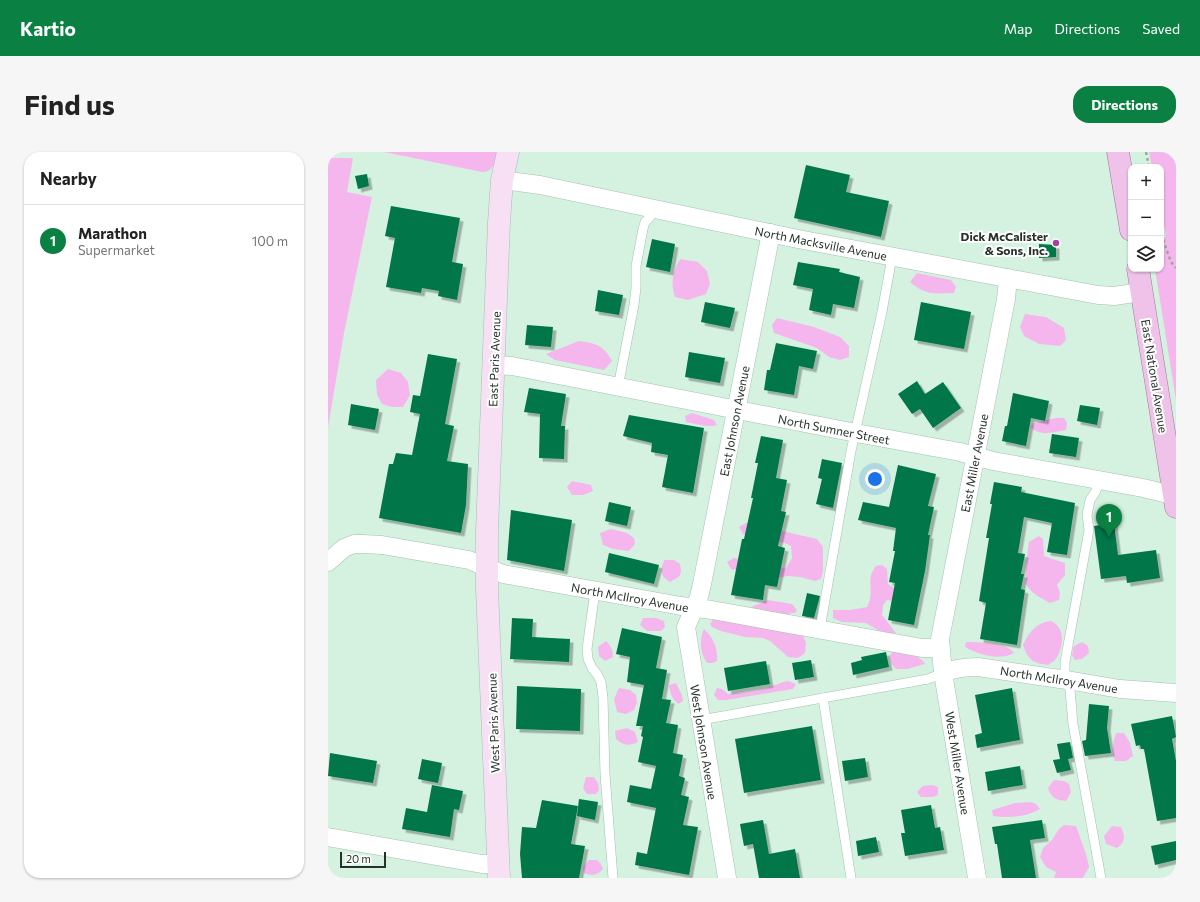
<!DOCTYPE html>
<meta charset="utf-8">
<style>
body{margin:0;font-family:Commissioner,sans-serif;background:#f6f6f6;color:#222}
.controls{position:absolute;right:12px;top:12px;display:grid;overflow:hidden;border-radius:8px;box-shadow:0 1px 3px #0004}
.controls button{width:36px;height:36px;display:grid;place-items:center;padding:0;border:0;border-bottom:1px solid #e0e0e0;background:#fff;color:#222;font:20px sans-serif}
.scale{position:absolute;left:12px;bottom:10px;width:46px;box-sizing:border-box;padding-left:4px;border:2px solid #26312a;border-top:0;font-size:11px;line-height:14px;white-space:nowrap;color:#26312a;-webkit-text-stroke:3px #fff;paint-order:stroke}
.you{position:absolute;left:547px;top:327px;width:14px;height:14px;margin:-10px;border:3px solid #fff;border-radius:50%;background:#1a73e8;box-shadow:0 0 0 6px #1a73e833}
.badge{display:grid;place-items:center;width:26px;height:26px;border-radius:50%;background:#0b8043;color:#fff;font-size:13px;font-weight:700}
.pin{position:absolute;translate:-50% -33px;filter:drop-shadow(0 1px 2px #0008)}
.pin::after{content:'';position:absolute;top:21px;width:14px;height:12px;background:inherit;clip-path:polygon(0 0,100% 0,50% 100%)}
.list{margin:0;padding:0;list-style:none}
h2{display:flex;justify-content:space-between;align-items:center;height:52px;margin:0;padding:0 16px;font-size:17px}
h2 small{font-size:13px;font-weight:400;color:#767676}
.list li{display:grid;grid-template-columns:26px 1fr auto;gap:12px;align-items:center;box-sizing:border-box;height:72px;padding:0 16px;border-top:1px solid #e0e0e0}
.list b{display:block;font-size:15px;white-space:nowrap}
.list p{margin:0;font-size:13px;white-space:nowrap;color:#767676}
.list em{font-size:13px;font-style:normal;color:#767676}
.icon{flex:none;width:22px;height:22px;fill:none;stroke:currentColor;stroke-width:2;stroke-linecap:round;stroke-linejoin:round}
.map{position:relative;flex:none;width:848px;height:726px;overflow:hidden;border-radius:16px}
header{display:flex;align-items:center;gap:24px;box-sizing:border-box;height:56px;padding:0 20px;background:#0b8043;color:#fff}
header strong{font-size:19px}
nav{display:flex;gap:22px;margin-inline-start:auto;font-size:14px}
.intro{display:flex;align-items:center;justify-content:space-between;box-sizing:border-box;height:96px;padding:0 24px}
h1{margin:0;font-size:28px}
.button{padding:10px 18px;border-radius:16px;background:#0b8043;color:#fff;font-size:14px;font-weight:700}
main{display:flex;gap:24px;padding:0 24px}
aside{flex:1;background:#fff;border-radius:16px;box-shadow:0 1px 3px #0004}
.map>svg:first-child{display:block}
</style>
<header>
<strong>Kartio</strong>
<nav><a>Map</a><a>Directions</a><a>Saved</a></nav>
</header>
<div class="intro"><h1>Find us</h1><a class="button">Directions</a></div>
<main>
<aside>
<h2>Nearby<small></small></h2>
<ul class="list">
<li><span class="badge">1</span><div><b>Marathon</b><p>Supermarket</p></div><em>100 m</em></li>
</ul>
</aside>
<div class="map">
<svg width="848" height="726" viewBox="0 0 848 726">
<defs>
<filter id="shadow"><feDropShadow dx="3.5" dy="3.5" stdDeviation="0" flood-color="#0004"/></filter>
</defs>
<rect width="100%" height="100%" fill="#d5f2e0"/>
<g fill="#f5b6ed">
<path d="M56,0H171C167,9 166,20 154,20Z"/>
<path d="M821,0H848V248L827,117H833V87L837,86L838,83L833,59V15H824Z"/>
<path d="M0,6H25L19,40L44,45L16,181L0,275Z"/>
<path d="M352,107L370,110L379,119L382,132L378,142L360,148L347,145C342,130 345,120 352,107Z"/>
<path d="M589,121L623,128L628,135L626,141C608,142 596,143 582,130Z"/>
<path d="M697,162L718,165L736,176L738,188L732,194L711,192L696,184L692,175Z"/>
<path d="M449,166L486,175L512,185L521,194V205L512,208L501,205L489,196L446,181L444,173Z"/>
<path d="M251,189C268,191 276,194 284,209L276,218L227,208L218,202Z"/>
<path d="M60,217L73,221L80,230L82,243L75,255H64L54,252L49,243L48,228Z"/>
<path d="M364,261L386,268L389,273C380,276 368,272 358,270L357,264Z"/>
<path d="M728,266H736L739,271L738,278C725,280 713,285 702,275L706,271Z"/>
<path d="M244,329L263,333L265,339L255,343H244L239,335Z"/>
<path d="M418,371L489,387L495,395V419L493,427L487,429L472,425L460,424L449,426L403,417L399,410L406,406L446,415L458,416L464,406L463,394L457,391L426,386L415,382L411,375Z"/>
<path d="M283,377L299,381L306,386L307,392L301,399L285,397L275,393L272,381Z"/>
<path d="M711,384L715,387L716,404L737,411V423L729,433L732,441L731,448L722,451C715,447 704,442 699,434C696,429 700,398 701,390Z"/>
<path d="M336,408H346L352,412C355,424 351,425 342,430C331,423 333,419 336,408Z"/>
<path d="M554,413L559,417L560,432L567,437L568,449L559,448L555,453L554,463L568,481L558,483L538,471L514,470L505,466V458H522L539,455C540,452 542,449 542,446C545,433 538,427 548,414Z"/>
<path d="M440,448L464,452L469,458L467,461L447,463L423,455Z"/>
<path d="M315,466H328L336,469L337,475L333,479H319L312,473Z"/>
<path d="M386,466L475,483L478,491L477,501L470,506L460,505L442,489L435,486L417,485L393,479L384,475L382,472Z"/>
<path d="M723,469C737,475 736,493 729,505C728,508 723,511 720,513C705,511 700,508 695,493C701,480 708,471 723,469Z"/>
<path d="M376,477C385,485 390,496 389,509L385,511H379C372,502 371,487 376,477Z"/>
<path d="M278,489C283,494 285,498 285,505L277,509L271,504L270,495Z"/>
<path d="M638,490C649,490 681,491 686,501C671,509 652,503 637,495Z"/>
<path d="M754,490L760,494L761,501L754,507L747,508L744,503L746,494Z"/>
<path d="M564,500C575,501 591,501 597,512L579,517H568L563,511L561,505Z"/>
<path d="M460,529L468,532L465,537L398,548H390L386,543L389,536L394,537L400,542C414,541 429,539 442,535C449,533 453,530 460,529Z"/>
<path d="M348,531L354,543L355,549L350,552C344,546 342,542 341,533Z"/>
<path d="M291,536L302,538L308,543L309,551L306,558L298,562L289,560L286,547Z"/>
<path d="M299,576L307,580L310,590C301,594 295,594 288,587L287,579Z"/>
<path d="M788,581H796L802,591L805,604L798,609H787C783,600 785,591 788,581Z"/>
<path d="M258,625H266L270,631L271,638L268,642H259L255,636Z"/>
<path d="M726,628L736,629L741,632L743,640L738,649C728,648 723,646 720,636Z"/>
<path d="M604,633L610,635V643L605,645H593L589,640L595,634Z"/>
<path d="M703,650L708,652L712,657C699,665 680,666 665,664L664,658L687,651Z"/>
<path d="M736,673L748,674L758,702L761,715L755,726H726L728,720L718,715L712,705L715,696L724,688L731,677Z"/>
<path d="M784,674L793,675C797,684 798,690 789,696L778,692L776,684Z"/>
<path d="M261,708H269L273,712L275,717C269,724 264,724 256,721L255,715Z"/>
</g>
<g fill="#007648" filter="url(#shadow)">
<path d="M478,13L522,23L518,40L561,49L553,85L466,66Z"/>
<path d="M39,22L41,34L30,37L27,24Z"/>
<path d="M63,54L132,66L124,110L135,112L129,148L110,144L111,139L94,136L93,141L58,135L67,86L57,84Z"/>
<path d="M324,87L347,92L342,120L318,115Z"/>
<path d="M711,92L728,93V105L711,106Z"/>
<path d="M470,110L512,117L511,120L532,125L526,156L505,152L503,163L481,158L485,137L465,133Z"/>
<path d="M270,138L295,143L291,163L267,159Z"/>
<path d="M377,150L407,156L402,176L373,170Z"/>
<path d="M593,150L643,160L636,197L586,188Z"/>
<path d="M199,173L225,175L223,195L197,193Z"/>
<path d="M448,191L489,199L485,217L471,214L466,243L436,238L439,218H442Z"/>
<path d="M361,200L397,206L392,231L357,225Z"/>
<path d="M100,202L129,207L117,272L126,274L119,309L140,312L138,353L133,381L51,366L61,312H65L68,301L84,303L92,262L82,260L85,243L92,244Z"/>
<path d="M589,229L597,242L615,230L633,256L605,276L592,257L584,262L570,242Z"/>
<path d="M201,236L238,242L233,274H237L236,307L211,306L212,262L196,260Z"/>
<path d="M685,241L721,249L717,269L703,266L698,294L674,289L677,274H679Z"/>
<path d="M23,252L51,257L47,278L20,273Z"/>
<path d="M752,253L772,256L769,273L749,269Z"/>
<path d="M301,263L376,276L365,341L334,335L340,303L323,300L324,291L295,284Z"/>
<path d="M724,282L751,286L748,305L721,301Z"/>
<path d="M433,284L455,288L448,326L459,328L453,359L458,360L450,394L457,396L449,435L437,433L435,448L403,443L414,387H416L425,346H423L430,311H427Z"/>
<path d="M494,307L514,311L505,356L488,352L494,327L490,326Z"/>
<path d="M570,313L608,322L600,354L606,355L600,383H602L597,419L586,473L560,468L567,431L561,430L567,399H565L568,376L530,368L535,350L561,355Z"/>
<path d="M666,330L694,335L693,340L747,351L739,403L719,400L724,371L696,365L690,401L697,402L693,422H696L693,437L697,438L689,493L652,487L658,451L651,449L661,386H658L664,352H662Z"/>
<path d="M281,350L303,355L299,374L277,369Z"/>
<path d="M183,358L244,368L236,419L179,408Z"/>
<path d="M786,371L790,403L828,398L832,426L799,431L798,424L773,427L766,374Z"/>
<path d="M281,401L331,413L326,432L277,420Z"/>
<path d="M479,441L492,444L486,466L474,464Z"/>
<path d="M184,466L205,467L204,485L242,487L241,510L182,507Z"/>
<path d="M294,476L334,485L328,516L339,518L334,547L343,548L338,571L350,573L345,601L355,603L351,624L357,626L353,643L361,645L355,673L370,675L361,723L307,713L309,700L319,702L328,656L299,650L302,633L323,637L328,614L310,610L315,585L313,584L315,574H308L316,533L299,530L302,505L288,502Z"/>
<path d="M558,500L561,515L525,523L523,511L534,508L533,505Z"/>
<path d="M483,508L486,525L467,528L464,511Z"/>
<path d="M438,509L442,532L400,539L396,516Z"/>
<path d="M189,534L253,537L252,579L188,577Z"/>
<path d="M684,536L692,588L649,596L647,583L654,581L647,543Z"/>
<path d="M761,552L781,554L779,576L783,601L757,604L754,589L758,588Z"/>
<path d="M844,564L848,585L844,587L848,609V666L829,669L816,597H813L812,593L808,594L803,572Z"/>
<path d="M484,574L493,628L416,641L407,587Z"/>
<path d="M742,590L745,606L740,607L743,618L729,621L725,608L732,607L729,592Z"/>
<path d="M2,601L49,609L45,631L0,624Z"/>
<path d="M537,606L540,625L517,629L514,609Z"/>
<path d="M94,607L114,611L110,631L90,627Z"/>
<path d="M692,614L695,633L660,639L657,620Z"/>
<path d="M104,633L135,639L131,658L126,657L122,685L74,677L78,656L99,660Z"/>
<path d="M251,647L270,650L267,668L249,664Z"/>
<path d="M214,648L250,654L243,692L257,694L251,726H194L192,702L194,675L208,676Z"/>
<path d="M603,653L607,676L612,675L616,698L577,704L573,681H577L573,658Z"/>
<path d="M435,668L441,702L467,697L472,726H431L425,692L416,694L412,672Z"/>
<path d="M714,668L717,686L702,688L708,726H674L669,692H667L664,675Z"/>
<path d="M548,685L551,700L530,704L528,689Z"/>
<path d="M848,689V708L827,713L823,694Z"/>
</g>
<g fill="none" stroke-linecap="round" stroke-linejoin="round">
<g stroke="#a4c0af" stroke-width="10">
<g id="lane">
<path d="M290,235L306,153L308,136V114L315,77L317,70L322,65L326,57"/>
<path d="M770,329L768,339L762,348L759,363L761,378L737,510V520L742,538L745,572L773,726"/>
<path d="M267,439L259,497L260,507L264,516L269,522L273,530L275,545L277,622L285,726"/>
<path d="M492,477L523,299L554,160L564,105"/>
<path d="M495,546L523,726"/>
<path d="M373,568L600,527L615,521"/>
</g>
</g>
<g stroke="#a4c0af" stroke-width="19">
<g id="street">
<path d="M174,28L212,33L470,87L770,143L786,144L813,140"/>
<path d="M165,213L184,214L528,281L632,300L665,309L815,336L848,344"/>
<path d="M0,410L16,396L26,392H35L54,393L141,408L175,422L353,454L384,458L594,496H612"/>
<path d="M615,521C627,516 637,515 650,515L739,528L792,537L848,541"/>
<path d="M0,685L154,712H170"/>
<path d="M399,726L358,475L371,445L374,432L443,81"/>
<path d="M649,726L615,521L612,487L678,147L680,126"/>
</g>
</g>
<g stroke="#a4c0af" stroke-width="23">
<path id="secondary" d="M171,726L159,437V379L171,70L174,28L180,0"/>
</g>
<g stroke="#a2759d" stroke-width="23">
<g id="primary">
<path d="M790,0L803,78"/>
<path d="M810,117L848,355"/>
</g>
</g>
<g stroke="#95ab9d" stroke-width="2.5" stroke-dasharray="3 3" stroke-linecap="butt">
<path d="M818,0L821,15"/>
<path d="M833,82L843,110L848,116"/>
</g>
<use href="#lane" stroke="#fff" stroke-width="9"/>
<use href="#street" stroke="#fff" stroke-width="18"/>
<use href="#secondary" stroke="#f7e0f4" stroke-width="22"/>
<use href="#primary" stroke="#efc2e9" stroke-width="22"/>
</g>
<circle fill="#a93fa0" stroke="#fff" stroke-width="1.5" cx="728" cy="91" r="4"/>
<g text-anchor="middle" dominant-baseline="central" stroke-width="4" stroke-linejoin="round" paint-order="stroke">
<g font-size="12" font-weight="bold" fill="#26312a" stroke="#fff" text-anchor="end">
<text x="720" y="84">Dick McCalister<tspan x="720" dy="14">&amp; Sons, Inc.</tspan></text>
</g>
<g font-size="12" fill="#26312a" stroke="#fff">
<text transform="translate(493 91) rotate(11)">North Macksville Avenue</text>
<text transform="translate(166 207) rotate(-88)">East Paris Avenue</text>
<text transform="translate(827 224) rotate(81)">East National Avenue</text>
<text transform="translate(406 269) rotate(-79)">East Johnson Avenue</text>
<text transform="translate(506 277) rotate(11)">North Sumner Street</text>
<text transform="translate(646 311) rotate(-79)">East Miller Avenue</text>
<text transform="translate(302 445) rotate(10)">North McIlroy Avenue</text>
<text transform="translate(731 527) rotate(9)">North McIlroy Avenue</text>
<text transform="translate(165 571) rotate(-92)">West Paris Avenue</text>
<text transform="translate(376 590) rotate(81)">West Johnson Avenue</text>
<text transform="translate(630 611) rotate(81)">West Miller Avenue</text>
</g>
</g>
</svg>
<div class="controls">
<button>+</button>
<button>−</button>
<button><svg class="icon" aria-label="layers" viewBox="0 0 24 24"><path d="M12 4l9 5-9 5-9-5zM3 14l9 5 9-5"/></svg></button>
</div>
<div class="scale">20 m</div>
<div class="you"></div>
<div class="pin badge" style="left:781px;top:385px">1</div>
</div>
</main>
